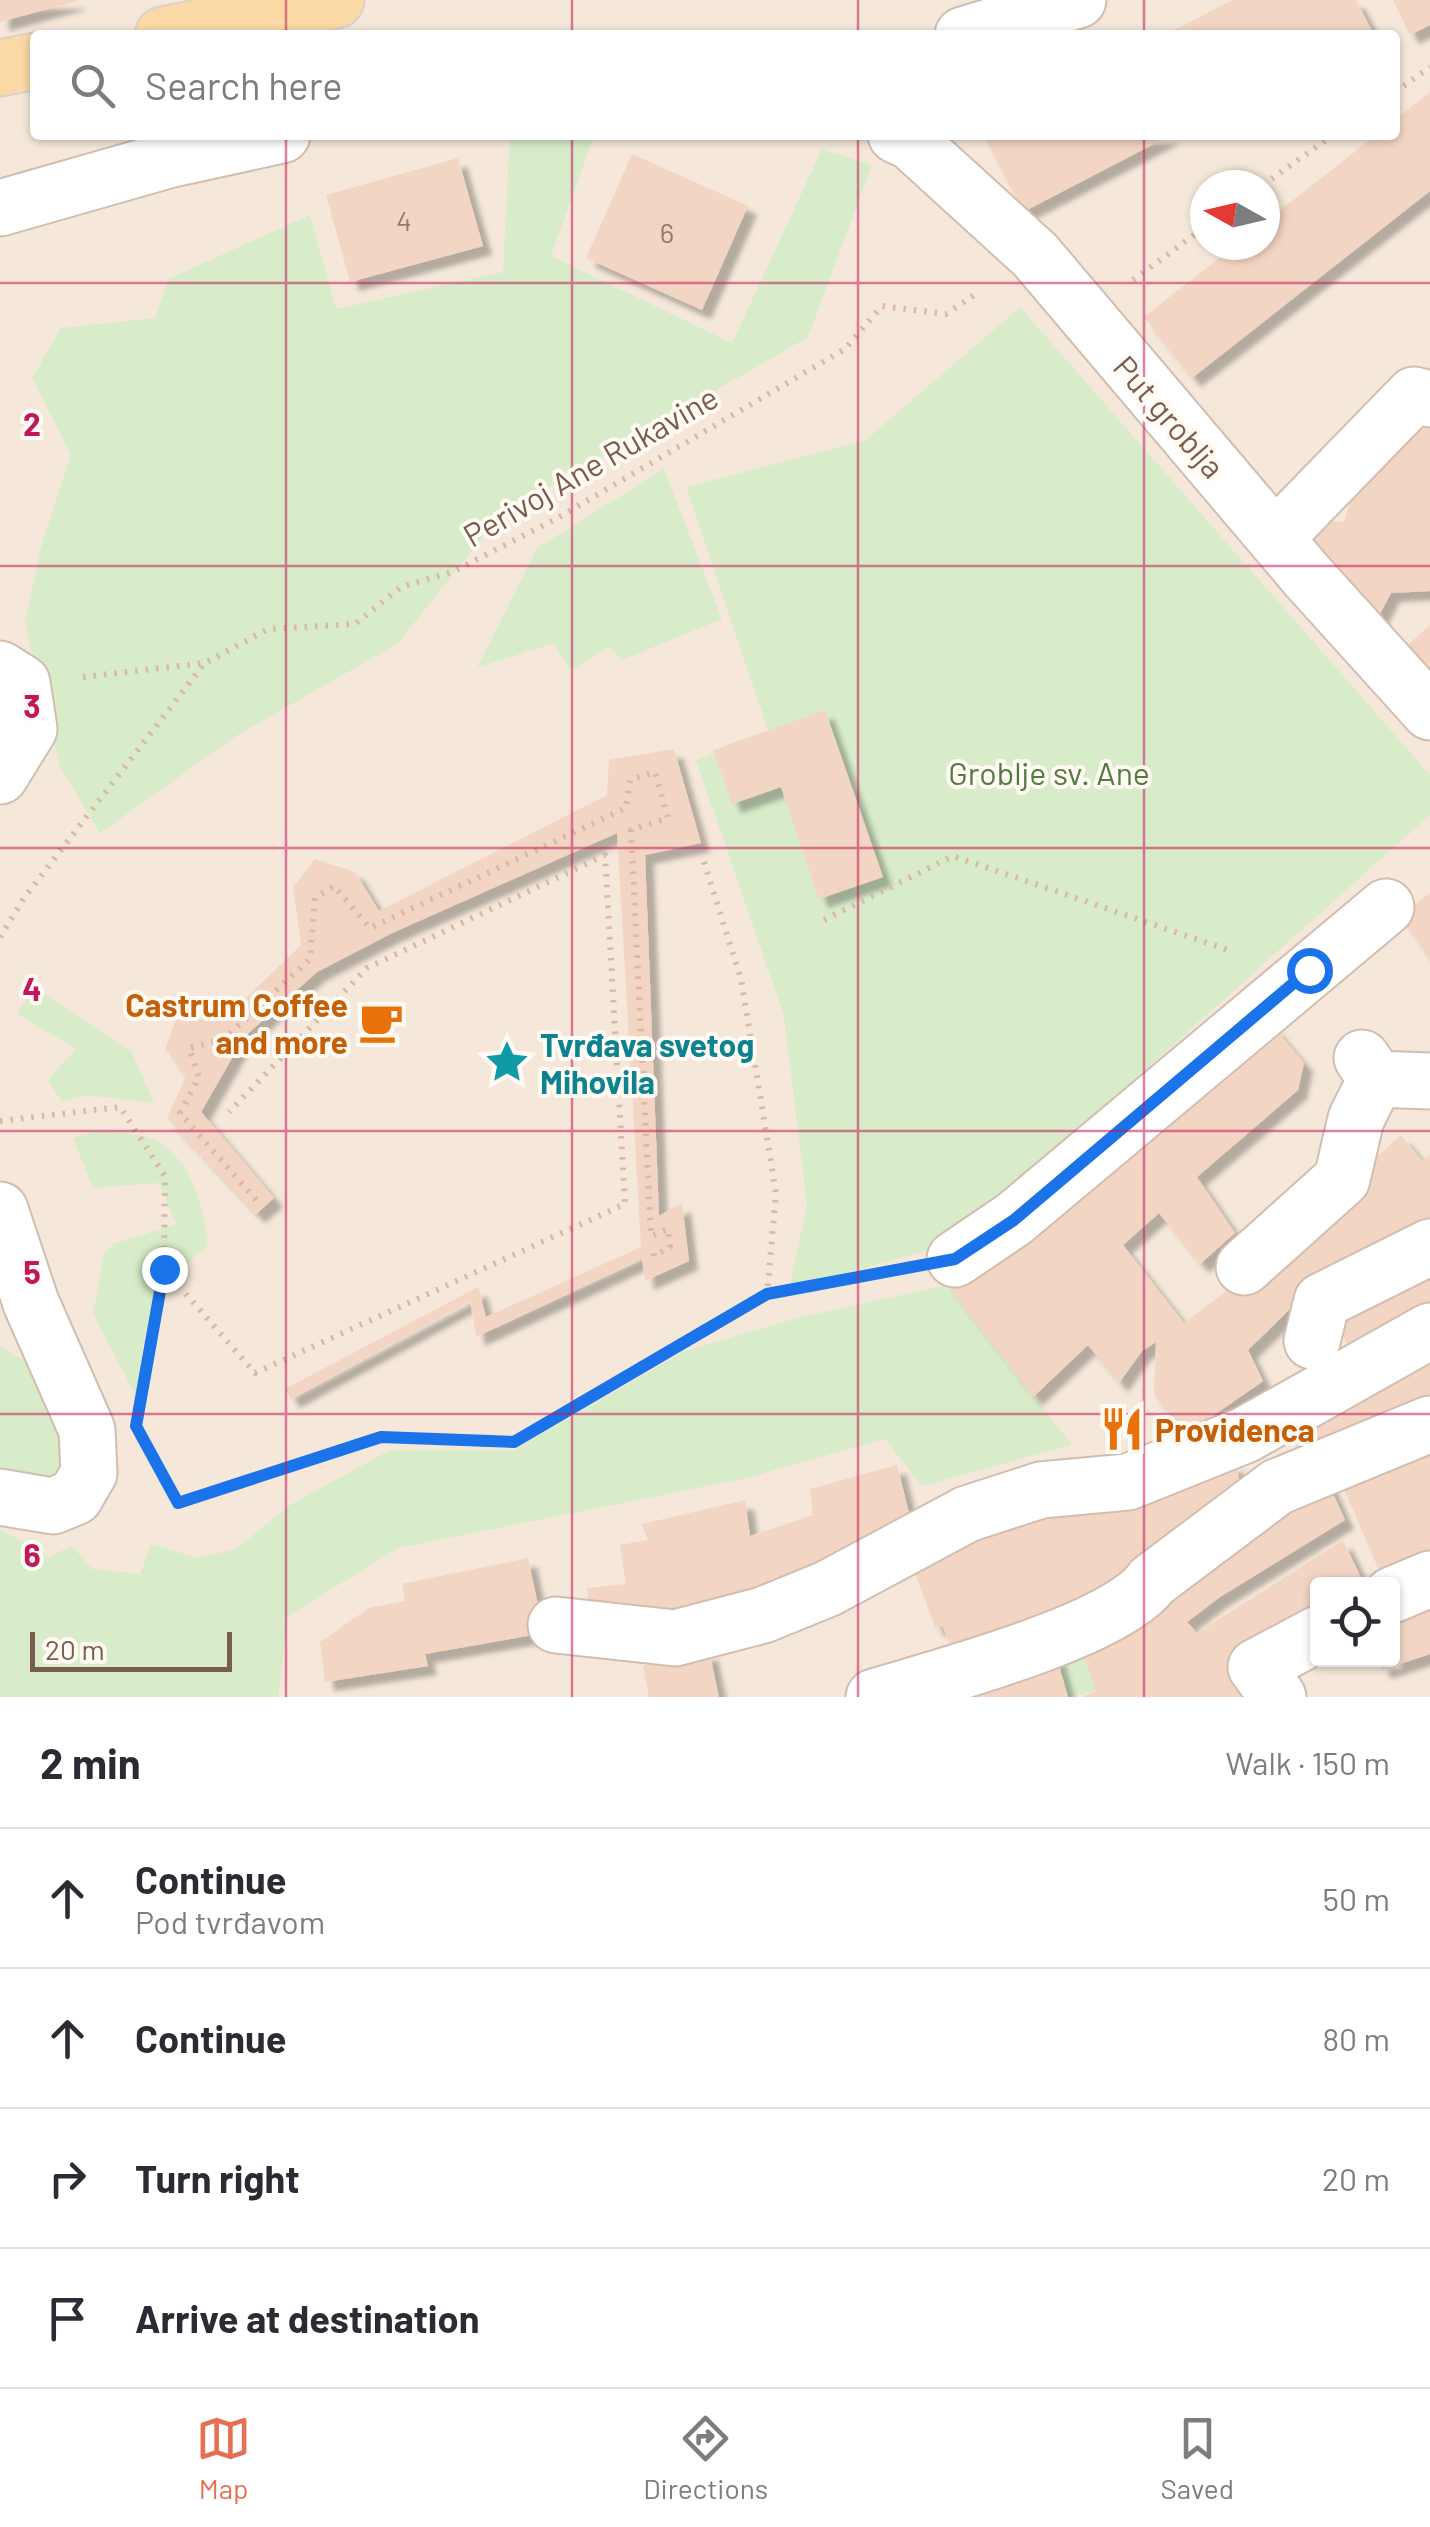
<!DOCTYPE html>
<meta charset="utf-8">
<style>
body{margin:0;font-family:Barlow,sans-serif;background:#f7f7f7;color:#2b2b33}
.controls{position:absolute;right:30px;bottom:30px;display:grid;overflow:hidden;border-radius:10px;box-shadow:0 2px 8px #0004}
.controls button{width:90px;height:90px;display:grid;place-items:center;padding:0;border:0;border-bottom:2px solid #e1e1e2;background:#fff;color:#2b2b33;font:50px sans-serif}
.compass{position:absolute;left:1190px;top:170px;width:90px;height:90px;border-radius:50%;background:#fff;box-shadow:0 2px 8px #0004;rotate:278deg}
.scale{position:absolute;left:30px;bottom:25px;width:202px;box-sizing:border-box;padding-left:10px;border:5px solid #7a5c4d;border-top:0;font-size:28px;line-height:35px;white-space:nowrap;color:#7a5c4d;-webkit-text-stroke:8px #fffaf3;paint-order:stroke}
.stop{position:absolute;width:30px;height:30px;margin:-22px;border:8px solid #1a73e8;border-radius:50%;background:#fff}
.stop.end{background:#1a73e8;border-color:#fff;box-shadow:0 2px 10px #0008}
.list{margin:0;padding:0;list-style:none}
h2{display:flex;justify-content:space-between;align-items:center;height:130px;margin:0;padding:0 40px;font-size:42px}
h2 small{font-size:32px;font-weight:400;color:#7c7c81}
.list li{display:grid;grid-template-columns:65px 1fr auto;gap:30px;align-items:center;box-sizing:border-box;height:140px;padding:0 40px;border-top:2px solid #e1e1e2}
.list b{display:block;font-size:38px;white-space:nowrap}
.list p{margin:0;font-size:32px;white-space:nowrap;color:#7c7c81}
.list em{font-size:32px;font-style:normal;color:#7c7c81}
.icon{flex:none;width:55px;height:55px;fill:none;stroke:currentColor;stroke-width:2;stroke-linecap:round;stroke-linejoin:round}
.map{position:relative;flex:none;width:1430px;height:1697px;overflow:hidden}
.search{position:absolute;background:#fff;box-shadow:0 2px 8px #0004;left:30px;right:30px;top:30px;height:110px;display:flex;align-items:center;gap:25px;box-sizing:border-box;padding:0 35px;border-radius:10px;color:#7c7c81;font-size:38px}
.sheet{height:690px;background:#fff}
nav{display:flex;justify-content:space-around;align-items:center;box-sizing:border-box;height:140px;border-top:2px solid #e1e1e2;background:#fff;font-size:28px;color:#7c7c81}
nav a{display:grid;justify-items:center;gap:5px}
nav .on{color:#e76f51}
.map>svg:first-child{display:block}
</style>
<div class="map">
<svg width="1430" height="1697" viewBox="0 0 1430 1697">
<defs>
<filter id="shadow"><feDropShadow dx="9" dy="9" stdDeviation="2.5" flood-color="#0004"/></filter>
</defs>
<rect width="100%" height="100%" fill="#fdf6ec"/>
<path fill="#f5e8da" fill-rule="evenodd" d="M0,0H1430V1697H0ZM35,35H1395V135H35ZM1205,185H1265V245H1205ZM1318,1584H1392V1660H1318Z"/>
<g fill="#d8ecc9">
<path d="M510,135H594L551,256L732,343L822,149L872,165L808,337L501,515L397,644L236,736L100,833L60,767L25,623L40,550L71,454L32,378L61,328L155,318L168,279L310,215L336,309L503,272Z"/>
<path d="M1020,307L1430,775V815L951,1244L789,1289L807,1206L784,1016L696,760L768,730L686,487L866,440Z"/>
<path d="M664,469L722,619L622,660L609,647L570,671L554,643L477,668L537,548Z"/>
<path d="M34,987L132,1052L154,1103L85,1095L62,1102L48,1080L76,1049L17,1014Z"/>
<path d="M95,1131C110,1133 128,1132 143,1136C187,1146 205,1205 208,1245C150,1294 133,1336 144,1411L93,1314L104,1254L113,1244L176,1224L159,1183L93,1188L73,1138Z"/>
<path d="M947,1285L1072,1445L922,1486L885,1439L747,1478L398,1548L288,1616L278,1697H0V1529L49,1557L72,1546L92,1569L140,1574L151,1544L198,1558L236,1549L290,1505L390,1450H514L685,1351L797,1318Z"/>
<path d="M0,1346L32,1365L65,1456L58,1476L41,1483L0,1476Z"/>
<path d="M1078,1641L1096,1691L1068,1697L1056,1655Z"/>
</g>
<g fill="#f3d5c3" filter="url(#shadow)">
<path d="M0,0H77V1L0,22Z"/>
<path d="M1232,0H1356L1372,31L1165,35Z"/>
<path d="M1393,0H1430V25L1410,35Z"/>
<path d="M1430,92V191L1192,378L1144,317L1236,245H1265V222L1376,135H1395V120Z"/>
<path d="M983,135H1171L1023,212Z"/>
<path d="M632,154L748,206L702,310L586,258Z"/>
<path d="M458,158L483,246L350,282L326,195Z"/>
<path d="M1408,416L1430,421V591L1391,593L1374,625L1299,538L1316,520L1344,522L1356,482Z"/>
<path d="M1430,625V687L1399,653Z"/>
<path d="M825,710L883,877L819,899L781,787L732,804L713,750Z"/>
<path d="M674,749L701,843L645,855L659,1216L682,1203L689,1261L645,1281L642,1259L476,1337L470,1301L291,1399L285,1389L478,1287L486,1317L641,1247L617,833L392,933L317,972L244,1037L201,1112L274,1198L256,1214L167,1118L186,1076L165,1049L176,1020L225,1018L301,945L293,887L315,859L355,872L379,911L607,795L609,760Z"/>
<path d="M1430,893V960L1400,916Z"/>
<path d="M1273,1026L1304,1063L1298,1090L1197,1177L1235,1233L1200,1264L1159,1213L1123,1245L1184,1323L1234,1285L1401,1135L1422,1161L1430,1155V1237L1296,1303L1248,1350L1263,1381L1214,1415L1223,1436L1191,1448L1154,1394L1156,1342L1142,1351L1119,1383L1088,1345L1033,1397L947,1285L1057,1209Z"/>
<path d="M1430,1252V1317L1355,1360L1330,1310Z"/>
<path d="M1430,1341V1407L1302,1459L1284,1424Z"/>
<path d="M1430,1445V1570L1385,1584L1341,1482Z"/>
<path d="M1234,1463L1246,1499L1135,1586L955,1658L943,1627H935L908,1554Z"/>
<path d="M897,1465L914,1533L780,1601L591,1623L587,1588L626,1584L620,1545L648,1540L642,1524L745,1500L750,1536L813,1515L810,1489Z"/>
<path d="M1324,1474L1345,1520L1220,1597L1187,1622L1197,1633L1343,1540L1364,1584H1318V1621L1253,1697H1082L1096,1691L1078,1641Z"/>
<path d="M528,1558L544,1633L425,1654L428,1666L325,1682L320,1642L369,1608L405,1601L402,1584Z"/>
<path d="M1430,1590V1654L1382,1670L1379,1660H1392V1605Z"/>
<path d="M709,1651L719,1697H649L643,1666Z"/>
<path d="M1056,1655L1068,1697H914Z"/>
</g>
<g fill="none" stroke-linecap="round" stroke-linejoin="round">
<g stroke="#d1beb0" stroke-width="59">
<g id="minor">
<path d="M963,35L1078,0"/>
<path d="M896,135L911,142L1035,255L1307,576L1430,712"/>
<path d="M0,208L168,160L282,135"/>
<path d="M1275,538L1414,395L1430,399"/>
<path d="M0,669L22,683L29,729L0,776"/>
<path d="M1362,1058L1376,1079L1430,1081"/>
<path d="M0,1210L31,1303L87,1430L89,1473L75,1497L53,1506L0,1497"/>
<path d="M955,1259L1014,1219L1386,907"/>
<path d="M1244,1267L1342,1179L1356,1119L1376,1079"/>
<path d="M1312,1341L1322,1301L1430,1247"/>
<path d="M1392,1595L1430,1579"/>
<path d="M556,1625L675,1638L763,1615L827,1589L967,1514L1041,1490L1128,1482L1245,1435L1430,1331"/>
<path d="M874,1697C936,1678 1117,1631 1152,1581L1277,1487L1430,1424"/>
<path d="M1278,1697L1256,1667L1318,1634"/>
</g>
</g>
<g stroke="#dad1cd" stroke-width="59">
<g id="major">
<path d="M163,35L336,0"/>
<path d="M0,68L35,61"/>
</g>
</g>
<g stroke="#d9b8a5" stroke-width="6" stroke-dasharray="2.5 8" stroke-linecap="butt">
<path d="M1395,92L1430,67"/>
<path d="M1263,185L1333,135"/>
<path d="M1133,280L1205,227"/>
<path d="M83,677L205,663L268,629L355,624L401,587L452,572L554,520L845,349L882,306L946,314L980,291"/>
<path d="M704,862L741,979L776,1193L767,1295"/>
<path d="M824,920L953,856L1234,952"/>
<path d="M0,937L24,898L204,664"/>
<path d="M0,1121L120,1107L165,1176L164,1269L142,1394"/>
<path d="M256,1200L180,1113L199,1077L189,1048L224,1039L310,959L315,898L334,886L370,928L626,808L630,780L655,772L668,818L631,830L651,1236L668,1229L670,1247L654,1256L653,1248"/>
<path d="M165,1270L255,1373L625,1204L605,855L367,968L229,1112"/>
<path d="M153,1456L178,1503L381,1437L513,1442L767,1295L895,1270"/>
</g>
<use href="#minor" stroke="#fff" stroke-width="55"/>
<use href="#major" stroke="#fbd9a5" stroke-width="55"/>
</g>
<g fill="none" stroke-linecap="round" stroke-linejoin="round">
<path stroke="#1a73e8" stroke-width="12" d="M164,1269L136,1426L178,1503L381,1437L514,1442L767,1294L955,1259L1014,1220L1309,970"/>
</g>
<path fill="none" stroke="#c2185b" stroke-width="2.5" stroke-opacity="0.55" d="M286,0V35M572,0V35M858,0V35M1144,0V35M286,135V1697M572,135V1697M858,135V1697M1144,135V1697M0,283H1430M0,566H1430M0,848H1430M0,1131H1430M0,1414H1430"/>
<defs>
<g id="cafe-bare" transform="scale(3.45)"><path d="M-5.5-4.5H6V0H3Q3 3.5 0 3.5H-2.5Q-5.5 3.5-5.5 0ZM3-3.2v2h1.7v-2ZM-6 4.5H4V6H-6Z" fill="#e8710a" stroke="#fffaf3" stroke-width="2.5" paint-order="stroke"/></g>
<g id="sight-bare" transform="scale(3.45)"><path d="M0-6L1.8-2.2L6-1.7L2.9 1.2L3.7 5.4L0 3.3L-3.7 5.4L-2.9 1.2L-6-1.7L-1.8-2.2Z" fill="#0f9aa8" stroke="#fffaf3" stroke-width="2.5" paint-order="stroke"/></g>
<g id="restaurant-bare" transform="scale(3.45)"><path d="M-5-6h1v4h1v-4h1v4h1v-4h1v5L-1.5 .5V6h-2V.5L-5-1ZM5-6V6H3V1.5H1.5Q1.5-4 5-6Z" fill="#e8710a" stroke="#fffaf3" stroke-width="2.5" paint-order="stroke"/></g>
</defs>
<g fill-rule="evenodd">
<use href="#cafe-bare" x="381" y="1022"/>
<use href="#sight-bare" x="507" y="1062"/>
<use href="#restaurant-bare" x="1122" y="1429"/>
</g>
<g text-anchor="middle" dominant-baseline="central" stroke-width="8" stroke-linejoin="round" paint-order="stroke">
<g font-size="28" fill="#987a6a">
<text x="404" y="220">4</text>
<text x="667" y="232">6</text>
</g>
<g font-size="32" fill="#7a5c4d" stroke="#fffaf3">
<text transform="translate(1170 416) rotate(49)">Put groblja</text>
<text transform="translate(590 465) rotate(-30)">Perivoj Ane Rukavine</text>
</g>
<g font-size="32" fill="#537a41" stroke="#fffaf3">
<text x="1049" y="772">Groblje sv. Ane</text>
</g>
<g font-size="32" font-weight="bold" fill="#c56008" stroke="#fffaf3" text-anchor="end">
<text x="348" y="1004">Castrum Coffee<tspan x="348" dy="37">and more</tspan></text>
<text x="1155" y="1429" text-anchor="start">Providenca</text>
</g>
<g font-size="32" font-weight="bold" fill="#0d838f" stroke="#fffaf3" text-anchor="start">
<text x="540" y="1044">Tvrđava svetog<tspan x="540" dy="37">Mihovila</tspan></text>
</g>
</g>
<g font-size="32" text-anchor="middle" font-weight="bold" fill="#c2185b" stroke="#fffaf3" stroke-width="8" stroke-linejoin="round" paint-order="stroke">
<text x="32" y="436">2</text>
<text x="32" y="718">3</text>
<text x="32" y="1001">4</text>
<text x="32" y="1284">5</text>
<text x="32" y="1567">6</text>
</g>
</svg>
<div class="controls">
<button><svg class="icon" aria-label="locate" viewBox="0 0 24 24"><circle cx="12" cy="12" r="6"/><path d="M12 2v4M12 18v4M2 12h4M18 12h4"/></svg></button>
</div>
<svg class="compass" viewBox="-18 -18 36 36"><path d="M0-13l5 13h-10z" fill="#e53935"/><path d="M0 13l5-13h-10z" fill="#7c7c81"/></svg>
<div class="scale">20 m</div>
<div class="stop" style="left:1309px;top:970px"></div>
<div class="stop end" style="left:164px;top:1269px"></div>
<div class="search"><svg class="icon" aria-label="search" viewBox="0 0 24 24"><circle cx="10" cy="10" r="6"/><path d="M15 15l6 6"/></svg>Search here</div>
</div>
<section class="sheet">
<h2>2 min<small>Walk · 150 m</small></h2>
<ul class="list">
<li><svg class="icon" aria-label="ahead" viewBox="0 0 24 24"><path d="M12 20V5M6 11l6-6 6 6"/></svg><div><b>Continue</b><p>Pod tvrđavom</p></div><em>50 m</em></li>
<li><svg class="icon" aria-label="ahead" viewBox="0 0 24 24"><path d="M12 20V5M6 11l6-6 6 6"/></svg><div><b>Continue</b></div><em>80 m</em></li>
<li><svg class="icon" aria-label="right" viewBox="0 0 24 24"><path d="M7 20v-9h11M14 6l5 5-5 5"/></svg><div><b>Turn right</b></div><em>20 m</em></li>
<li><svg class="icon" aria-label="arrive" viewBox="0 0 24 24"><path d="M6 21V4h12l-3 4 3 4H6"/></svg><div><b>Arrive at destination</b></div></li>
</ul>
</section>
<nav>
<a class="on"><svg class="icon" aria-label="map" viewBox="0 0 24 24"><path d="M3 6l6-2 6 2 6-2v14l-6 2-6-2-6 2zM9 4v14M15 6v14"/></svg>Map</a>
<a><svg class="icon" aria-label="directions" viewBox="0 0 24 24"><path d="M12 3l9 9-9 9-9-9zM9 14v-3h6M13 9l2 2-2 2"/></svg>Directions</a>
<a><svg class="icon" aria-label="saved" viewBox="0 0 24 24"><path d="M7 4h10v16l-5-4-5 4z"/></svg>Saved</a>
</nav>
